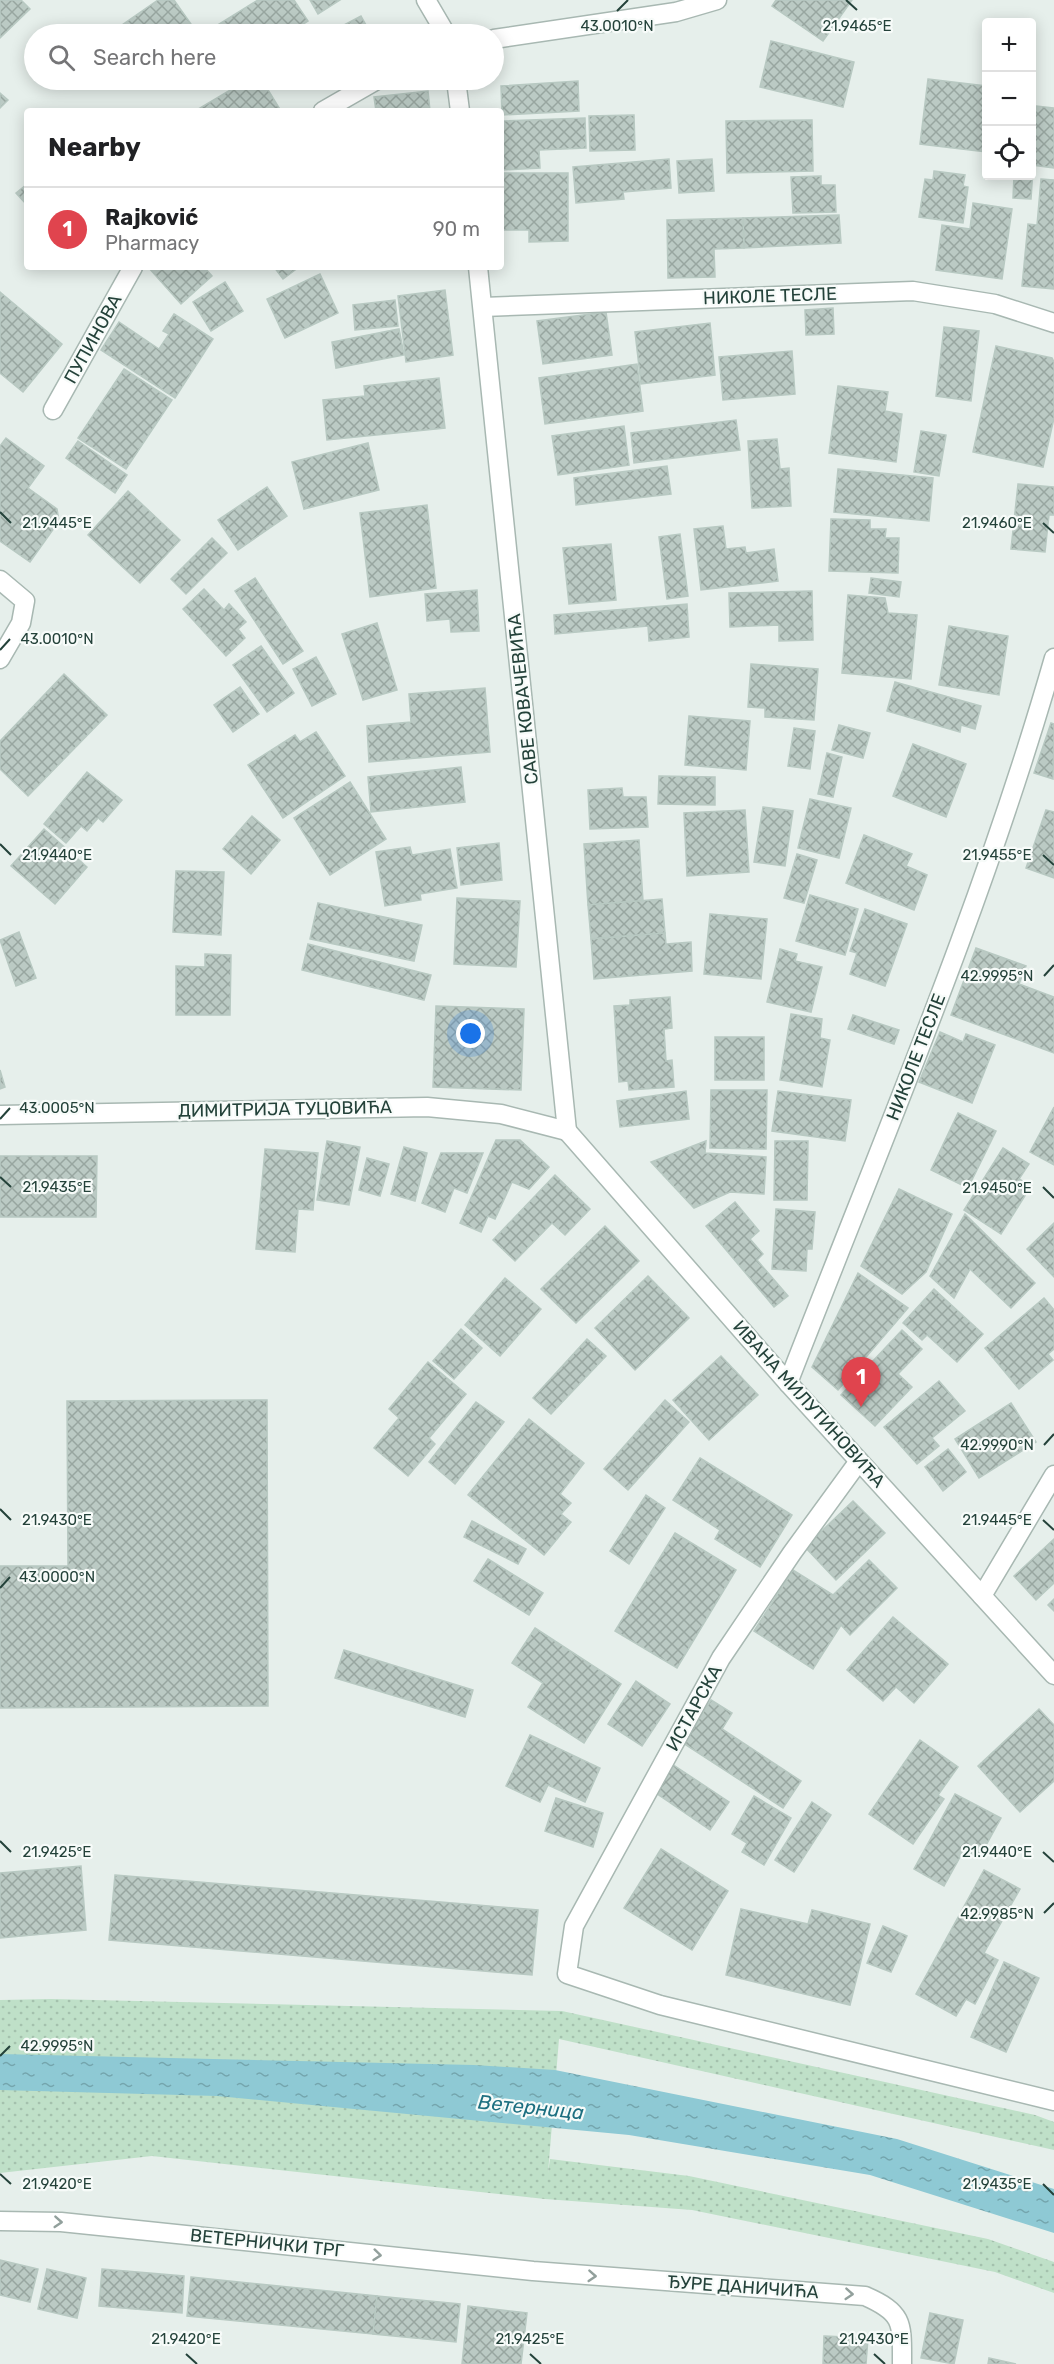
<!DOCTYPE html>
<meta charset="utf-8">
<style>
body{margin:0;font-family:Rubik,sans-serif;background:#f6f6f6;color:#202124}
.controls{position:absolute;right:18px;top:18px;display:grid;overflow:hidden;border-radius:6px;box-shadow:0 3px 15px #0003}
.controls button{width:54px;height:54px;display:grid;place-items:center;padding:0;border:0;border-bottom:2px solid #e0e0e0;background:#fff;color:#202124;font:30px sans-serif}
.you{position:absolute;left:471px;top:1034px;width:21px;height:21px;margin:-15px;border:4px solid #fff;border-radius:50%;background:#1a73e8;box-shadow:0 0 0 9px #1a73e833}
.badge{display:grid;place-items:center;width:39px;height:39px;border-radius:50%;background:#7f4e3f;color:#fff;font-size:20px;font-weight:700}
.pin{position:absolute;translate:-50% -50px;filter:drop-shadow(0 2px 3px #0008)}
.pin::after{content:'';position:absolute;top:32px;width:21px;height:18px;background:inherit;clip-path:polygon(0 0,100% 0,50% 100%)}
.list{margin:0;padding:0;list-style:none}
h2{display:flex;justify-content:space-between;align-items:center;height:78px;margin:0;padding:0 24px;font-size:26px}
h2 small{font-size:20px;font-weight:400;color:#757577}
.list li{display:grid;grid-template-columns:39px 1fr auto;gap:18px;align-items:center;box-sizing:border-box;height:84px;padding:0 24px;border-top:2px solid #e0e0e0}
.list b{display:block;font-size:22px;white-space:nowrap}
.list p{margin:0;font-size:20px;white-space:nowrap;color:#757577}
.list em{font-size:20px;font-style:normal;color:#757577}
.icon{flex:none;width:33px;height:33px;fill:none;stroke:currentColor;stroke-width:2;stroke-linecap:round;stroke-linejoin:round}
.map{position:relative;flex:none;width:1054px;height:2364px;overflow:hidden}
.search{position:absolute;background:#fff;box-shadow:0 3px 15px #0003;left:24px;top:24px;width:480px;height:66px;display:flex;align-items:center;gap:15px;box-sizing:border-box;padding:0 21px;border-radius:33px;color:#757577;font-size:22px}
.panel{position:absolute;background:#fff;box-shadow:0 3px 15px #0003;left:24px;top:108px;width:480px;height:162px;border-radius:6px}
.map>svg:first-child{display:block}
</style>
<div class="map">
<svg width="1054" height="2364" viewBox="0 0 1054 2364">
<defs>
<pattern id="grass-dots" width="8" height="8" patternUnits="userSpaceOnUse" patternTransform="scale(1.5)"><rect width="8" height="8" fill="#bfe0c8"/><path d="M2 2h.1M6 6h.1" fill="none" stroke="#a4c1ad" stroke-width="1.8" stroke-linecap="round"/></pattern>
<pattern id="water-ripples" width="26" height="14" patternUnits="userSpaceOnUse" patternTransform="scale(1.5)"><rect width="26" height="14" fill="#8ec9d4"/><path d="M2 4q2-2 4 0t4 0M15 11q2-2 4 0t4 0" fill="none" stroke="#74a5ad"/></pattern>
<pattern id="building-cross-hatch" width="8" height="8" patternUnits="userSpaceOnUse" patternTransform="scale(1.5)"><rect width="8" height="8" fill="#bbcac4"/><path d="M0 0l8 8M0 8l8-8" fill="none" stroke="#98a6a0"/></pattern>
</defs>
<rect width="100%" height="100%" fill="#e6efeb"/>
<path fill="url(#grass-dots)" d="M51,1999L562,2011L1035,2115L1054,2122V2150L559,2039L548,2173L550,2159L689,2176L988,2239L1054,2262V2293L995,2272L692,2210L545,2199L152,2156L0,2173V2000Z"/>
<path fill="url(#water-ripples)" d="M0,2054L474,2065L555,2070L897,2139L1054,2189V2233L870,2175L629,2135L217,2096L0,2090Z"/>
<g fill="url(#building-cross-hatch)" stroke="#b8c9c2" stroke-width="1.5">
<path d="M0,0H21L30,9L0,38Z"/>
<path d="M158,0H174L198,34H109Z"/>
<path d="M258,0H294L308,21L288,34H221L216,26Z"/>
<path d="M310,0H340L318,14Z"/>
<path d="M776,0H852L823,41L772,6Z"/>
<path d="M361,16L371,34H327Z"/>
<path d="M771,41L854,62L843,107L760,87Z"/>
<path d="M928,79L986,86V152L920,144Z"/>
<path d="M247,80H262L281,111H195Z"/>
<path d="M306,80H320L309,86Z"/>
<path d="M578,81L579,111L502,115L501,86Z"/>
<path d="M428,91L430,111H376L374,97Z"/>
<path d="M0,93L8,100L0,108Z"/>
<path d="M1036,106L1054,108V168L1032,165Z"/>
<path d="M634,115L635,150L590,151L589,116Z"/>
<path d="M585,118L586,148L539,150L540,168L502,170L501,121Z"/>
<path d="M812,120L813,171L727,173L726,121Z"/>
<path d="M669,159L671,188L623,192L624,199L576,203L573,167Z"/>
<path d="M712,159L714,191L679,193L677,161Z"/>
<path d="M1032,169H1033L1031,199L1013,198L1014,176H1032Z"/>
<path d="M934,171L965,175L963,186L968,187L963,223L919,217L925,179L933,180Z"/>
<path d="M501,173H568V241L529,242V230H501Z"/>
<path d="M821,176V185H835L836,212L793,213L791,177Z"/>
<path d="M1041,179L1054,180V289L1022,286L1028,224L1037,225Z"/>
<path d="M27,184V205L16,193Z"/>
<path d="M973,203L1012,209L1002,279L936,270L942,225L970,229Z"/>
<path d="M839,215L841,243L744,248L743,218Z"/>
<path d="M743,218L744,248L714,249L715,277L668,278L667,220Z"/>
<path d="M148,267H204L212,276L181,304Z"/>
<path d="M274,267H299L283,279Z"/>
<path d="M320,274L338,313L285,338L267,299Z"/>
<path d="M225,282L243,311L211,331L193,302Z"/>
<path d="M445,290L453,355L406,362L398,296Z"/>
<path d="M0,292L62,344L23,392L0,373Z"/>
<path d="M395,300L398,326L355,330L353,305Z"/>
<path d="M833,308L834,334L806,335L805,310Z"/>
<path d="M606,312L612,355L543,364L537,321Z"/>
<path d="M174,314L213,339L175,398L101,350L119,322L159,349L169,334L163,331Z"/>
<path d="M710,323L715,375L641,384L635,332Z"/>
<path d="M944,327L979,331L971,401L936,396Z"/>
<path d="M399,329L404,355L336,368L332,342Z"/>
<path d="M996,346L1052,358L1054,362V418L1043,467L973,452Z"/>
<path d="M792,351L795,394L723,400L719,357Z"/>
<path d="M637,364L643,411L545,424L539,378Z"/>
<path d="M124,369L172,400L126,469L78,438Z"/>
<path d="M439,378L445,428L327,440L323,400L365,396L364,386Z"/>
<path d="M838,386L888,392L885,411L902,414L896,462L829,453Z"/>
<path d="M736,420L740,450L634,463L631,433Z"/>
<path d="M624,426L629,465L558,475L552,436Z"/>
<path d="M921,431L946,435L939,476L914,472Z"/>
<path d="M6,438L44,466L28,488L57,509L59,521L30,562L0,541V446Z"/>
<path d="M777,439L780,469L789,468L791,506L752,508L748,441Z"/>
<path d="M78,441L127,475L115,493L66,458Z"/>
<path d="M368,443L379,490L304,509L292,462Z"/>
<path d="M667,466L671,494L576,505L574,478Z"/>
<path d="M838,469L933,478L929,521L834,512Z"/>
<path d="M1018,484L1054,487V515H1049L1045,552L1011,549Z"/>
<path d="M267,487L287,516L238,550L218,520Z"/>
<path d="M128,491L180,540L140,583L88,535Z"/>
<path d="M427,505L436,588L370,597L360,513Z"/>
<path d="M831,519L870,520V529H886L885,538H899L898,573L829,571Z"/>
<path d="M723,526L726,549L745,547L746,553L774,549L778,581L701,590L694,529Z"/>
<path d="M680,534L688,596L667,599L659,537Z"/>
<path d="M212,538L227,553L186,594L171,579Z"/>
<path d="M611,544L616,600L569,604L563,548Z"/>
<path d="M255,578L303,651L283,664L235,591Z"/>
<path d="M871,578L901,582L899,597L869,593Z"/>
<path d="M204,589L224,610L229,604L246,622L238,629L245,638L226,656L183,609Z"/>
<path d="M477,590L479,631L451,632L450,619L427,621L425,594Z"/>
<path d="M812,591L813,640L779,641V625L730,627L729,593Z"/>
<path d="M848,595L885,598L888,613L917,615L911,679L842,673Z"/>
<path d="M687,604L689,637L649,641L648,626L555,634L554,615Z"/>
<path d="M377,623L397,690L363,700L342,634Z"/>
<path d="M949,626L1008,636L999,695L939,685Z"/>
<path d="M261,646L294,693L267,712L233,665Z"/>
<path d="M316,657L336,694L312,706L293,669Z"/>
<path d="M751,664L818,669L814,720L765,717V708L748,707Z"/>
<path d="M64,674L107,715L28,796L0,769V741Z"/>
<path d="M895,682L981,706L975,729L961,725L960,732L887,711Z"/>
<path d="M240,687L259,714L233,732L214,705Z"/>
<path d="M485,688L490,752L369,762L367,726L411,722L409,694Z"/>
<path d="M689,716L750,721L746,770L685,765Z"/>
<path d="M1051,723L1054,724L1053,779L1034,773Z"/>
<path d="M839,725L870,733L863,758L832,750Z"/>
<path d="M794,728L815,731L810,769L788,766Z"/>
<path d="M316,732L345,776L283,818L248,765L295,735L300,742Z"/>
<path d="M913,744L966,764L946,817L893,796Z"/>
<path d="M827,753L842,757L833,797L818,794Z"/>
<path d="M461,767L465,802L371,812L368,777Z"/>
<path d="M87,772L122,800L103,822L98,818L87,831L81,826L66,843L44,824Z"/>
<path d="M659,776L715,777V805L658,804Z"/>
<path d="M350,782L386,839L330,875L294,818Z"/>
<path d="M622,788L623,797H646L648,827L590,829L588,790Z"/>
<path d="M810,799L851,808L839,858L798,848Z"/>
<path d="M763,807L793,811L785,866L754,862Z"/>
<path d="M745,810L749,872L687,876L684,813Z"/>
<path d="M1046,810L1054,812V878L1026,868Z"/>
<path d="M252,816L280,840L251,874L223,849Z"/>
<path d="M44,829L87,867L55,904L11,866Z"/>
<path d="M864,835L912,854L906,866L927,875L914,910L846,883Z"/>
<path d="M639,840L643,901L588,905L584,844Z"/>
<path d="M499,843L502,880L461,885L457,848Z"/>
<path d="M410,847L412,855L450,849L457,888L420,894L421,900L385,906L376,852Z"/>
<path d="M797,854L817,860L804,903L784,898Z"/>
<path d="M176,871L224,872L221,935L173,932Z"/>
<path d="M810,895L858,909L845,955L796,941Z"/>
<path d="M457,898L520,901L516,967L454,964Z"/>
<path d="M662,899L665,933L591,939L588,905Z"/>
<path d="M318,903L422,925L414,961L310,939Z"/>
<path d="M865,909L907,924L885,986L850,974L857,953L850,951Z"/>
<path d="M710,914L767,919L761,979L704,974Z"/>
<path d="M19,932L36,978L16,986L0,940Z"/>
<path d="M665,933L666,944L691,942L692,971L594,979L591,939Z"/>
<path d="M308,944L431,975L424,1000L302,970Z"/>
<path d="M976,948L1026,966L1019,984L1054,997V1053L951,1015Z"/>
<path d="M780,949L797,954L795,961L822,967L811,1012L767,1002Z"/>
<path d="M205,954L231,955L230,1015H176V966L205,967Z"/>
<path d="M670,997L672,1028L664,1029L666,1061L672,1060L674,1087L629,1090L628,1081L619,1082L614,1006L630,1005V1000Z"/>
<path d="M436,1006L524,1009L521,1090L433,1087Z"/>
<path d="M791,1014L822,1019L820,1038L830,1040L822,1087L780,1080Z"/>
<path d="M853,1015L899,1030L894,1044L848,1029Z"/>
<path d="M940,1032L963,1042L966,1034L995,1045L972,1103L919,1082Z"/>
<rect x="715" y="1037" width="49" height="43"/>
<path d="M0,1070L5,1087L0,1089Z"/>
<path d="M711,1090H767L766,1149L710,1148Z"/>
<path d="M686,1091L689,1119L620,1127L617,1101Z"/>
<path d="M778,1091L851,1100L845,1141L772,1131Z"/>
<path d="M1054,1107V1165L1030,1152Z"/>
<path d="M958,1113L996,1131L968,1188L931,1170Z"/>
<path d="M496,1140H520L549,1167L529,1189L512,1182L495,1219L488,1216L481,1232L460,1223Z"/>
<path d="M327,1141L360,1147L349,1205L317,1200Z"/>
<path d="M706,1141L705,1153L766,1157L764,1194L730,1192L694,1208L651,1162Z"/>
<path d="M775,1141H808L807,1200H774Z"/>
<path d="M404,1147L427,1153L415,1201L391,1194Z"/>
<path d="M1003,1148L1029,1164L1019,1179L1031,1186L1001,1234L964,1210Z"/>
<path d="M265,1149L318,1153L313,1210L298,1209L295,1252L256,1249Z"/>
<path d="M441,1153H483L467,1193L454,1188L445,1212L422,1203Z"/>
<path d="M0,1156H97L96,1217H0Z"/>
<path d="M367,1158L389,1164L380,1196L359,1190Z"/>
<path d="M555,1175L590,1209L565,1235L552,1223L515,1261L493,1240Z"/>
<path d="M899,1189L952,1214L926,1272L902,1294L861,1266Z"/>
<path d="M735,1202L759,1231L750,1239L763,1254L757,1260L788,1296L774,1307L706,1226Z"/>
<path d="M776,1209L815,1212L812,1249H807L806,1271L772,1269Z"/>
<path d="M965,1214L1035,1283L1011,1308L970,1269L954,1298L930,1276Z"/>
<path d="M1054,1223V1277L1027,1249Z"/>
<path d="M605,1226L639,1261L576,1323L541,1289Z"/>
<path d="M858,1273L908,1308L838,1390L812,1367Z"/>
<path d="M648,1276L689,1318L635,1370L595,1328Z"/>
<path d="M505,1278L541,1309L500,1356L465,1325Z"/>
<path d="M934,1289L983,1334L957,1362L927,1335L922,1340L903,1323Z"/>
<path d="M1044,1298L1054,1310V1349L1048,1354L1053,1360L1019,1389L985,1348Z"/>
<path d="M461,1329L482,1348L454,1379L433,1361Z"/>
<path d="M902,1330L922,1349L898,1374L912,1387L875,1426L841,1395Z"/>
<path d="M587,1339L606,1356L551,1414L533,1398Z"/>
<path d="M721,1356L758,1395L709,1440L673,1400Z"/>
<path d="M428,1362L466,1394L429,1438L435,1444L408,1476L374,1448L399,1418L389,1409Z"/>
<path d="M939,1381L965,1411L932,1438L939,1446L917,1464L884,1427Z"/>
<path d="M267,1400L268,1706L0,1708V1566H68L67,1401Z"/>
<path d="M665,1400L689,1422L628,1490L604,1469Z"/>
<path d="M476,1402L504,1422L455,1484L429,1462Z"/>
<path d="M1011,1403L1036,1442L979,1478L955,1439Z"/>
<path d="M529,1419L584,1463L560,1494L571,1503L561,1514L571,1522L544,1555L468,1495Z"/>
<path d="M948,1449L966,1472L943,1491L925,1467Z"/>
<path d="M700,1458L792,1515L760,1567L715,1539L720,1530L673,1500Z"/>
<path d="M646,1495L665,1508L629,1564L610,1551Z"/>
<path d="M853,1501L885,1533L836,1580L805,1547Z"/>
<path d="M472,1521L526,1549L518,1564L464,1537Z"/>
<path d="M675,1533L736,1570L677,1668L615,1631Z"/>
<path d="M1054,1539V1583L1036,1600L1014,1576Z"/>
<path d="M488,1559L543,1593L529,1615L474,1581Z"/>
<path d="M869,1560L897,1588L850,1635L841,1625L813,1669L754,1631L793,1570L833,1595Z"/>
<path d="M1054,1599V1611L1048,1605Z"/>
<path d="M893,1617L948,1664L914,1703L896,1687L883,1701L847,1670Z"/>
<path d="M535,1628L621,1684L584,1743L528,1707L543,1683L512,1663Z"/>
<path d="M344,1650L473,1690L465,1717L335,1678Z"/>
<path d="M636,1681L670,1704L642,1746L608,1724Z"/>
<path d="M711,1700L732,1713L722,1729L801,1781L783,1808L683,1743Z"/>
<path d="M1039,1709L1054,1725V1781L1020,1812L978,1766Z"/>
<path d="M530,1735L600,1768L585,1802L548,1785L540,1802L506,1786Z"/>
<path d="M920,1740L958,1767L938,1795L944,1799L913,1844L869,1814Z"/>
<path d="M672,1764L729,1802L710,1830L653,1791Z"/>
<path d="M955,1794L1001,1818L979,1858L964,1850L944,1886L914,1869Z"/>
<path d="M754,1796L791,1818L764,1865L742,1852L747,1843L732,1834Z"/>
<path d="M556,1798L603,1813L593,1847L545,1831Z"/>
<path d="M812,1802L831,1815L794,1872L775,1860Z"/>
<path d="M661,1849L728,1891L692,1950L624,1908Z"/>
<path d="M81,1866L86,1930L0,1938V1873Z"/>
<path d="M984,1870L1020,1889L984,1953L998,1960L975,2004L966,1999L956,2016L916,1994Z"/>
<path d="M115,1875L538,1910L532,1975L109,1940Z"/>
<path d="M741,1909L808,1924L812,1910L870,1924L850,2005L726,1975Z"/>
<path d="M883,1926L907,1936L891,1972L867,1963Z"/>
<path d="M1004,1962L1039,1978L1006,2052L971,2037Z"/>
<path d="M0,2260L38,2269L30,2302L0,2295Z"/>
<path d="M47,2269L86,2278L77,2318L38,2309Z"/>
<path d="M102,2269L184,2276L182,2313L99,2306Z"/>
<path d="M191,2277L377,2296L373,2334L187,2316Z"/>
<path d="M377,2296L460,2304L456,2342L373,2334Z"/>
<path d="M468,2306L527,2313L521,2364H462Z"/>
<path d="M930,2313L963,2320L954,2364L921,2358Z"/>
<path d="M824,2336L868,2338L866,2364H823Z"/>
<path d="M989,2358L1016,2364H988Z"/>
</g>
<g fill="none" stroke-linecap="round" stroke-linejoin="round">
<g stroke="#a8b8b2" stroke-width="21">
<g id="minor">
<path d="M426,0L446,34"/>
<path d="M494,39L676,12L717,0"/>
<path d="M456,80L460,111"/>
<path d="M323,111L377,80"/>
<path d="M478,267L567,1131"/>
<path d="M483,307L913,291L995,304L1054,323"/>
<path d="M53,410L133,267"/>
<path d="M0,580L25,601L21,623L0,659"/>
<path d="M0,1115L427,1107L501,1114L567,1131"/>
<path d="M567,1131L788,1383L1054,1675"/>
<path d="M788,1383C881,1143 983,906 1054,658"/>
<path d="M859,1461L792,1553L721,1658L574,1926L567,1974L660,2005L1054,2101"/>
<path d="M982,1596L1054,1475"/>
<path d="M0,2221L61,2222L533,2271L865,2296C904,2313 902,2323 902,2364"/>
</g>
</g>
<use href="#minor" stroke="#fff" stroke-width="18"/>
</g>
<defs><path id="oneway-chevron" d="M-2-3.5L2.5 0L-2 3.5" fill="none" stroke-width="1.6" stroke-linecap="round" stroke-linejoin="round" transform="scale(1.5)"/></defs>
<g stroke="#92a09c">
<use href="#oneway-chevron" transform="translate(58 2222) rotate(4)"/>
<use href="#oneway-chevron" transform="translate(377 2255) rotate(6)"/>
<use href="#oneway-chevron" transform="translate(592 2276) rotate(4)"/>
<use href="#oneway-chevron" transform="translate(849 2294) rotate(4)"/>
</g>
<path fill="none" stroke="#24423a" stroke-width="2" d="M846,0L857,10M617,11L628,0M0,512L11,523M1043,523L1054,533M0,650L10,639M0,844L11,855M1043,855L1054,865M1044,976L1054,965M0,1119L10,1108M0,1177L11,1187M1043,1187L1054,1198M1044,1445L1054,1434M0,1509L11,1520M1043,1520L1054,1530M0,1588L10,1577M0,1841L11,1852M1043,1852L1054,1862M1044,1913L1054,1903M0,2056L10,2046M0,2174L11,2184M1043,2184L1054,2195M186,2354L197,2364M530,2354L541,2364M874,2354L885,2364"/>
<g text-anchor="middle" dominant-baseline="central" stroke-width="4.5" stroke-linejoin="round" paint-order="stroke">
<g font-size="18" fill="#24423a" stroke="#f7fbf9">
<text transform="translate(770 296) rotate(-2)">НИКОЛЕ ТЕСЛЕ</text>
<text transform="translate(93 339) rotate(-61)">ПУПИНОВА</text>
<text transform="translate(523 699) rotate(-96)">САВЕ КОВАЧЕВИЋА</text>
<text transform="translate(916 1057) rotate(-69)">НИКОЛЕ ТЕСЛЕ</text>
<text transform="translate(285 1109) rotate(-1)">ДИМИТРИЈА ТУЦОВИЋА</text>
<text transform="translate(809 1404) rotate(48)">ИВАНА МИЛУТИНОВИЋА</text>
<text transform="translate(694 1708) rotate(-61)">ИСТАРСКА</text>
<text transform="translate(267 2243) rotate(6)">ВЕТЕРНИЧКИ ТРГ</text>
<text transform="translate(743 2287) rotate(4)">ЂУРЕ ДАНИЧИЋА</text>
</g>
<g font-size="20" font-style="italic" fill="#1c6f80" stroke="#f7fbf9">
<text transform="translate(531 2107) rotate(6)">Ветерница</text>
</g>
</g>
<g font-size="15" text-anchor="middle" fill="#24423a" stroke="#f7fbf9" stroke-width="4.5" stroke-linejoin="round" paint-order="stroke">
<text x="857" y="31">21.9465°E</text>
<text x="617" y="31">43.0010°N</text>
<text x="57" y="528">21.9445°E</text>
<text x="997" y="528">21.9460°E</text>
<text x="57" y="644">43.0010°N</text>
<text x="57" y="860">21.9440°E</text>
<text x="997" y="860">21.9455°E</text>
<text x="997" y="981">42.9995°N</text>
<text x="57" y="1113">43.0005°N</text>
<text x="57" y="1192">21.9435°E</text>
<text x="997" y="1193">21.9450°E</text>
<text x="997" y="1450">42.9990°N</text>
<text x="57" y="1525">21.9430°E</text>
<text x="997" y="1525">21.9445°E</text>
<text x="57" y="1582">43.0000°N</text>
<text x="57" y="1857">21.9425°E</text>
<text x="997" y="1857">21.9440°E</text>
<text x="997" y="1919">42.9985°N</text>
<text x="57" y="2051">42.9995°N</text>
<text x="57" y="2189">21.9420°E</text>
<text x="997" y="2189">21.9435°E</text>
<text x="186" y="2344">21.9420°E</text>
<text x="530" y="2344">21.9425°E</text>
<text x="874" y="2344">21.9430°E</text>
</g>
</svg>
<div class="controls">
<button>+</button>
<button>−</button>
<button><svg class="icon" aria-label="locate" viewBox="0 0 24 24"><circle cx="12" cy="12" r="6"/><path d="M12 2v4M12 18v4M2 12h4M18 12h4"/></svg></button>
</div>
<div class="you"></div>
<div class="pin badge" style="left:861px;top:1407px;background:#e0444e">1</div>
<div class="search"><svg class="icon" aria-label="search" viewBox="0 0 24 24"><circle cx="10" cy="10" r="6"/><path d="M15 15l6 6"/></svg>Search here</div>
<section class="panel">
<h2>Nearby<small></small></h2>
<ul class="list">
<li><span class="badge" style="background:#e0444e">1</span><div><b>Rajković</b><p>Pharmacy</p></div><em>90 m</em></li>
</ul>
</section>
</div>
